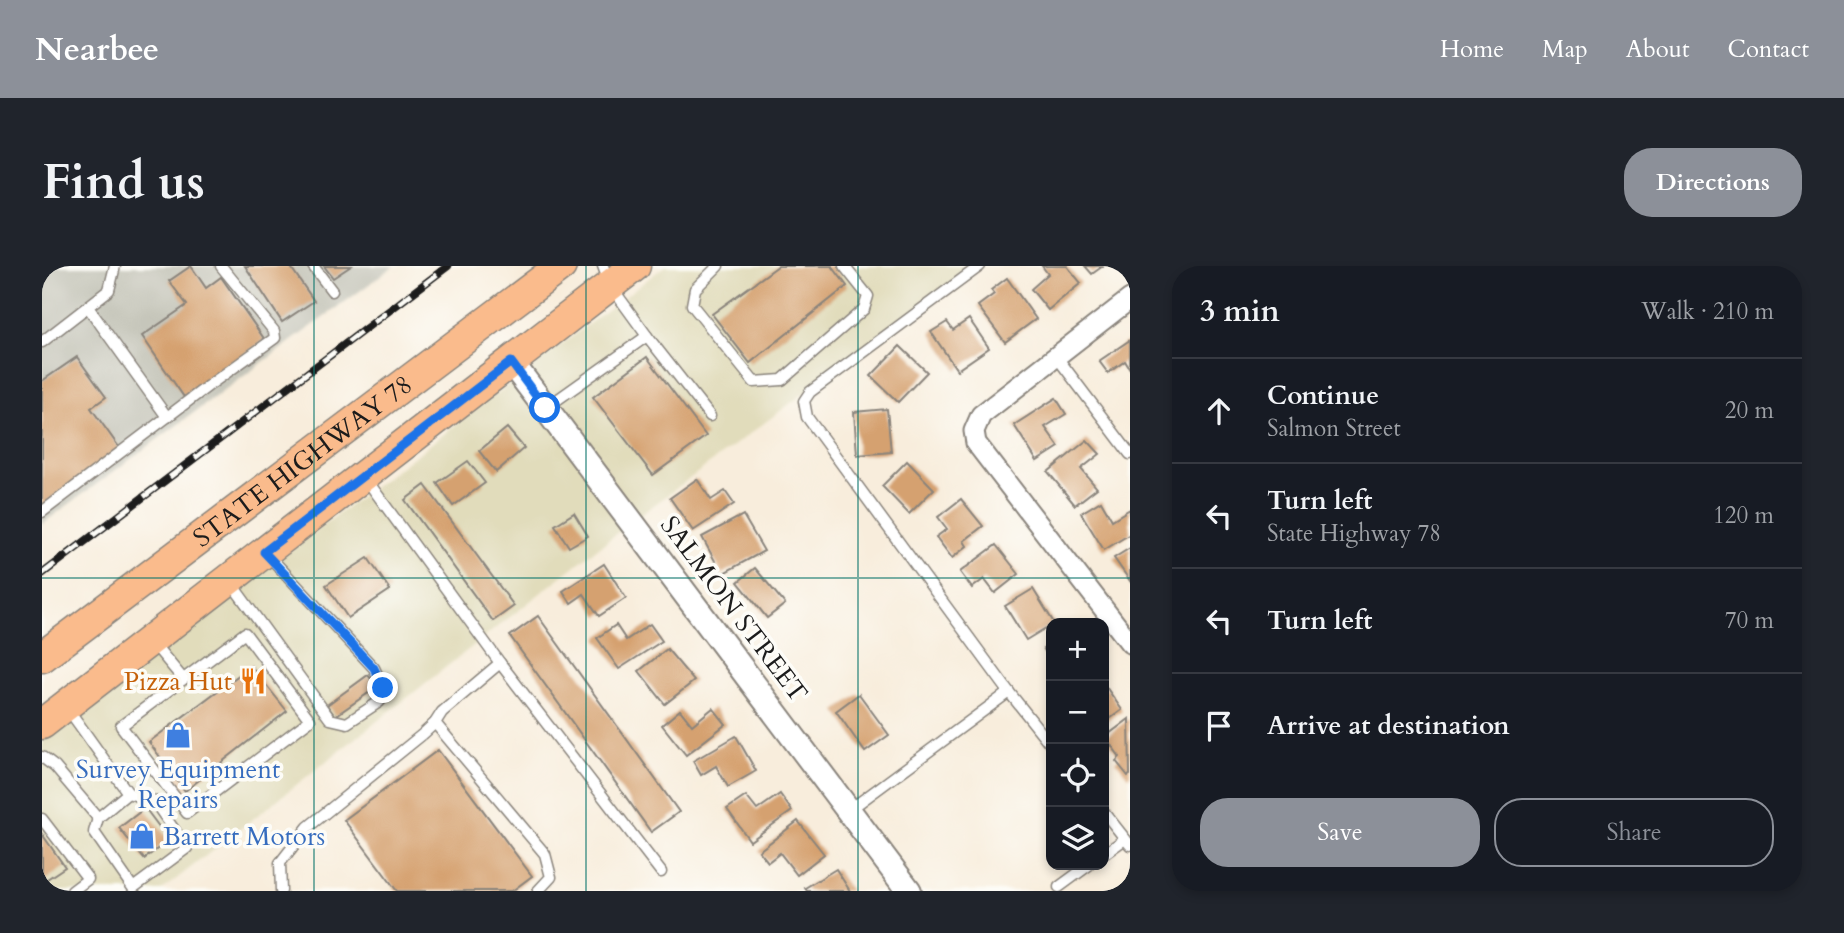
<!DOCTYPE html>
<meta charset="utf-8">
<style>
body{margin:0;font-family:Cardo,serif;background:#20242c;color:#f1f3f6}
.controls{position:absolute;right:21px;bottom:21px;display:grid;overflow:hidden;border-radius:14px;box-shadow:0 4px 10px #0003}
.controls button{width:63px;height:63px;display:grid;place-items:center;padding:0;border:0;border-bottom:2px solid #363941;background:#171b24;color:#f1f3f6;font:35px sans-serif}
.stop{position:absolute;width:21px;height:21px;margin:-16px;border:5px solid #1a73e8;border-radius:50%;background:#fff}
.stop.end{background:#1a73e8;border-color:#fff;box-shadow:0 2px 7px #0008}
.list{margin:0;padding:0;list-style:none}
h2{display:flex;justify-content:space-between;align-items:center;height:91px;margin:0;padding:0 28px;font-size:30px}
h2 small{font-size:23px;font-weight:400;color:#9ea1a6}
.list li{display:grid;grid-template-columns:46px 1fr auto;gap:21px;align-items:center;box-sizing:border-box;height:105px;padding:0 28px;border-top:2px solid #363941}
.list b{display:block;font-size:26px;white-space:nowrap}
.list p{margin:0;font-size:23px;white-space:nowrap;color:#9ea1a6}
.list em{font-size:23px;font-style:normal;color:#9ea1a6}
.actions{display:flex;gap:14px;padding:21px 28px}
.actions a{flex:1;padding:16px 0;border:2px solid #8c9099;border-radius:28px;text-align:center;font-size:24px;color:#8c9099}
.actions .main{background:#8c9099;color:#fff}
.icon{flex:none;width:38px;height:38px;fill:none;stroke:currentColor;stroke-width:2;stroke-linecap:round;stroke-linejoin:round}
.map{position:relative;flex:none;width:1088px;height:625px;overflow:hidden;border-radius:28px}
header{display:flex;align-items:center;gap:42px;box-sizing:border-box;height:98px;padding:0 35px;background:#8c9099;color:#fff}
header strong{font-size:33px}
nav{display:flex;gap:38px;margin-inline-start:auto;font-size:24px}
.intro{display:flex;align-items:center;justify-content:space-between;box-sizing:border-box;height:168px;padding:0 42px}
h1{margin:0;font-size:49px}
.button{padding:18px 32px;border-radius:28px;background:#8c9099;color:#fff;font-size:24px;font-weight:700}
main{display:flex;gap:42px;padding:0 42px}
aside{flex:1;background:#171b24;border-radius:28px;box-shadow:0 4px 10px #0003}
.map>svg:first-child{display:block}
</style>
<header>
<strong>Nearbee</strong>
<nav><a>Home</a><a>Map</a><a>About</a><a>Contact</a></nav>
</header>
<div class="intro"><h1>Find us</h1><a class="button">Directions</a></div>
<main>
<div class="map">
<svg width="1088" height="625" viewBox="0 0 1088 625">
<rect width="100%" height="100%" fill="#fdfcf7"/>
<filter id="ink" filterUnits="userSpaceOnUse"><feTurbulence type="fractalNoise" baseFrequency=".0143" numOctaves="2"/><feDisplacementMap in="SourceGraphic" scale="14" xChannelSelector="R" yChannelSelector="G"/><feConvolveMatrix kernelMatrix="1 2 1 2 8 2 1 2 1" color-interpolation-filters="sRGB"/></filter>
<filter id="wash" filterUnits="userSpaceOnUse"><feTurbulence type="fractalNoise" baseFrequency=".00686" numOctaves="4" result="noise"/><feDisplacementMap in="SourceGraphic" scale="28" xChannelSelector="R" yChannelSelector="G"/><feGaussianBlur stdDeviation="1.57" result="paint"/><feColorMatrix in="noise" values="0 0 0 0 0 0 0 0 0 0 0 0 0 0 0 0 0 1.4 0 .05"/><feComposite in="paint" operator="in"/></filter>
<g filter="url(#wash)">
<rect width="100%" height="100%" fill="#f8eddc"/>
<path fill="#e1dcbb" d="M623,0H933L589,256L119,625H0V473Z"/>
<path fill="#c5c5b9" d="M0,0H352L0,258Z"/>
<g id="blocks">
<g fill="#d5a16f">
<path d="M149,0L164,22L179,11L223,74L142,131L100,70L145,39L127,15Z"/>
<path d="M203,0H248L272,35L240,56Z"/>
<path d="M282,0H309L291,12Z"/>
<path d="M736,0H790L805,20L708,97L670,48Z"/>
<path d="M1000,0H1025L1039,17L1006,44L989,23L1006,8Z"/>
<path d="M1043,0H1061L1050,8Z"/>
<path d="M965,12L994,53L963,76L936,40L952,28L949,24Z"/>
<path d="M927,53L947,82L915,104L889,66L905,56L911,64Z"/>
<path d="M1088,74V103L1083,95L1066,107L1057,95Z"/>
<path d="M858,80L885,106L856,136L829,110Z"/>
<path d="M35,91L64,131L49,142L79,184L0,239V115Z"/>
<path d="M605,91L664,170L611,209L551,131Z"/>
<path d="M1014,132L1024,148L1003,161L1017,181L995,195L972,159Z"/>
<path d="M845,143L849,186L815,189L812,146Z"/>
<path d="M465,162L482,182L454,206L437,185Z"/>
<path d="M1045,174L1058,188L1039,203L1055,222L1033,239L1006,206Z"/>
<path d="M426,195L443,217L411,240L395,217Z"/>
<path d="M865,195L892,223L867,248L840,220Z"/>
<path d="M655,213L669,234L683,225L692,238L651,265L628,232Z"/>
<path d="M383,219L472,340L451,355L363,234Z"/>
<path d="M919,233L941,260L922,275L925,280L910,292L894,271L905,263L896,251Z"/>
<path d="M1059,235L1070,254L1088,243V268L1062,284L1039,247Z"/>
<path d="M532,247L546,270L527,281L513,259Z"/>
<path d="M701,249L722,285L680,308L660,271Z"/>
<path d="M954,279L977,308L953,327L942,313L930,322L918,306Z"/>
<path d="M1088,282V315L1072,292Z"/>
<path d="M326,292L348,324L306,352L284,319Z"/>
<path d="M562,298L584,332L557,350L542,328L529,337L521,325Z"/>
<path d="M713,302L743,338L725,352L696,316Z"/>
<path d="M991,323L1012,357L984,374L963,340Z"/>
<path d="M496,350L637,546L609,566L468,370Z"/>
<path d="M608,358L620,375L577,403L555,372L574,359L584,374Z"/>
<path d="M1009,378V396L1001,382Z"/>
<path d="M625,383L652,415L623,438L597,405Z"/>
<path d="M209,400L245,445L143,525L107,476Z"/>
<path d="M326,409L335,421L293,450L285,439Z"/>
<path d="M1062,418L1080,444L1062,457Z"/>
<path d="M817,428L847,469L823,486L794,445Z"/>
<path d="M671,442L684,458L644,489L620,459L638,444L650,459Z"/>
<path d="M1087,453L1088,509L1086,510L1074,495L1078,491L1063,471Z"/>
<path d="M694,470L714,505L686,521L674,500L659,509L651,495Z"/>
<path d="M396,484L490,610L470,625H355L302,554Z"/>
<path d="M738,528L750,545L708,575L685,543L704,530L715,544Z"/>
<path d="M103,542L127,574L102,593L77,562Z"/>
<path d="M756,555L782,588L755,609L738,587L726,596L717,585Z"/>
<path d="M0,568L23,601L2,615L0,613Z"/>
<path d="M794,603L808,625H765L763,622Z"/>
</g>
</g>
</g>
<g filter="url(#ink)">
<use href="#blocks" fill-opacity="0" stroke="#8a847c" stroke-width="2"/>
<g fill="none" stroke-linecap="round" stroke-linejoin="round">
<g stroke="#8a847c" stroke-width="13">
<g id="service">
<path d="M271,0L290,25"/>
<path d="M676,0L653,23L650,39L712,116L740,114L822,43L826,30L802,0"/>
<path d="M938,0L768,126L762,135L765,151L967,426L1009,479"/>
<path d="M46,41L125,151"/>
<path d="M605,70L668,150"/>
<path d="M0,76L67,24L73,0"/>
<path d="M1014,90L1088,188"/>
<path d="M505,141L605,70L568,19L561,0"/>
<path d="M324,213L458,397L619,606"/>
<path d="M0,246L166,120L233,72L232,65L179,0"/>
<path d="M189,317L288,453L305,457L337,436L342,430L341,422L332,402L224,287"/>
<path d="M203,367L268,454L145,547L79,460Z"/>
<path d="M111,377L141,413"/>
<path d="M393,457L503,588L509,611L496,625"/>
<path d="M0,491L13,501L56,552L86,527L26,443"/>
<path d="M806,545L967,426"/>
<path d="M1062,546L1088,579"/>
<path d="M56,552L52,566L91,622L145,582L112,535L86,527"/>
<path d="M0,553L46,613L30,625"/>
<path d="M1062,588L1083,573"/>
<path d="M1017,621L1047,599"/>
<path d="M239,625L238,597L266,561L381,468L393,457L400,446L458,397"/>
</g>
</g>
<g stroke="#8a847c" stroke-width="23">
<path id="minor" d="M1088,33L939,149L932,165L934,177L1088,377"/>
</g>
<g stroke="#8a847c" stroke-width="28">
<path id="tertiary" d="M469,96L867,625"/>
</g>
<g stroke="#8a847c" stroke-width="33">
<g id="primary">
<path id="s1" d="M0,391L519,0"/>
<path d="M0,458L593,0"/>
</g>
</g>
<use href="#service" stroke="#fff" stroke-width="10"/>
<use href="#minor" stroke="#fff" stroke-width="19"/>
<use href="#tertiary" stroke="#fff" stroke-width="24"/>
<use href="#primary" stroke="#fabb8c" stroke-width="30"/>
<g stroke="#1c1c1c" stroke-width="8">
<path id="rail" d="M0,308L406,0"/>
</g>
<use href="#rail" stroke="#fdfcf7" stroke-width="5" stroke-dasharray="16" stroke-linecap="butt"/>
</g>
</g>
<g fill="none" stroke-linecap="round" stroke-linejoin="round" filter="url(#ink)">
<path stroke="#1a73e8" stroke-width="9" d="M341,422L332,402L222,286L469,96L503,142"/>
</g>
<path fill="none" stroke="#0f766e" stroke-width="2" stroke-opacity="0.55" d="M272,0V625M544,0V625M816,0V625M0,312H1088"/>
<defs>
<g id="restaurant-bare" transform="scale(2.1)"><path d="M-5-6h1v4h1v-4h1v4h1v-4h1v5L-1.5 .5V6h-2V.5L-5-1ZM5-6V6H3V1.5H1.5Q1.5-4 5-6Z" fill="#e8710a" stroke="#fdfcf7" stroke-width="2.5" paint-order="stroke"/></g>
<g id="shop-bare" transform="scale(2.1)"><path d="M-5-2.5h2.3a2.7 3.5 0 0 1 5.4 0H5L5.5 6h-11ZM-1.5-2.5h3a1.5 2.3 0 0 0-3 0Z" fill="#3f7fe0" stroke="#fdfcf7" stroke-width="2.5" paint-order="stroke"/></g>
</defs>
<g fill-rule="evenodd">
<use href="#restaurant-bare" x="211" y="415"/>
<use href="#shop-bare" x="136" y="469"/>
<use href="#shop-bare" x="100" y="570"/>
</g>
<g text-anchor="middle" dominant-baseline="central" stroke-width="7" stroke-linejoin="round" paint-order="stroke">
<g font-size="26" fill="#1c1c1c" stroke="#fdfcf7">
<text stroke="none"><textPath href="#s1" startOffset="326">STATE HIGHWAY 78</textPath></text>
<text transform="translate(692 343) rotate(53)">SALMON STREET</text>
</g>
<g font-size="26" fill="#c56008" stroke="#fdfcf7" text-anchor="end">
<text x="190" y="415">Pizza Hut</text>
</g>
<g font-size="26" fill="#366cbe" stroke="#fdfcf7">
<text x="136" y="503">Survey Equipment<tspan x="136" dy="30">Repairs</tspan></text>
<text x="121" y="570" text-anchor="start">Barrett Motors</text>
</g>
</g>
</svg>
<div class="controls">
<button>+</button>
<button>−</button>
<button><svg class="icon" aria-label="locate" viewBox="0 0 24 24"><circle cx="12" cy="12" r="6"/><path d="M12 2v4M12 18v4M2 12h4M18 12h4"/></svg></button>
<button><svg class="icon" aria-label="layers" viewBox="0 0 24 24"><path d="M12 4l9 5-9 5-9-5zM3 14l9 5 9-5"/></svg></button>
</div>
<div class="stop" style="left:503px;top:142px"></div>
<div class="stop end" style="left:341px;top:422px"></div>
</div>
<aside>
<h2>3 min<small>Walk · 210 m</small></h2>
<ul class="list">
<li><svg class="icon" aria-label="ahead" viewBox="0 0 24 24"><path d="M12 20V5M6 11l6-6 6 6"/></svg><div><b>Continue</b><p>Salmon Street</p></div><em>20 m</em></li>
<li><svg class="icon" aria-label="left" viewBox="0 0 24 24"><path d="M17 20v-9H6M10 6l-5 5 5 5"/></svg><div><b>Turn left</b><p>State Highway 78</p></div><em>120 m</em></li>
<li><svg class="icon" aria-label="left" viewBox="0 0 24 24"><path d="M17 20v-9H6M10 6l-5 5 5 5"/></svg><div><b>Turn left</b></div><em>70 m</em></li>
<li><svg class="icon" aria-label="arrive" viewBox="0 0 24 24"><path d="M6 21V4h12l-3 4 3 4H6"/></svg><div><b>Arrive at destination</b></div></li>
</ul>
<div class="actions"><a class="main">Save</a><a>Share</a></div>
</aside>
</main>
